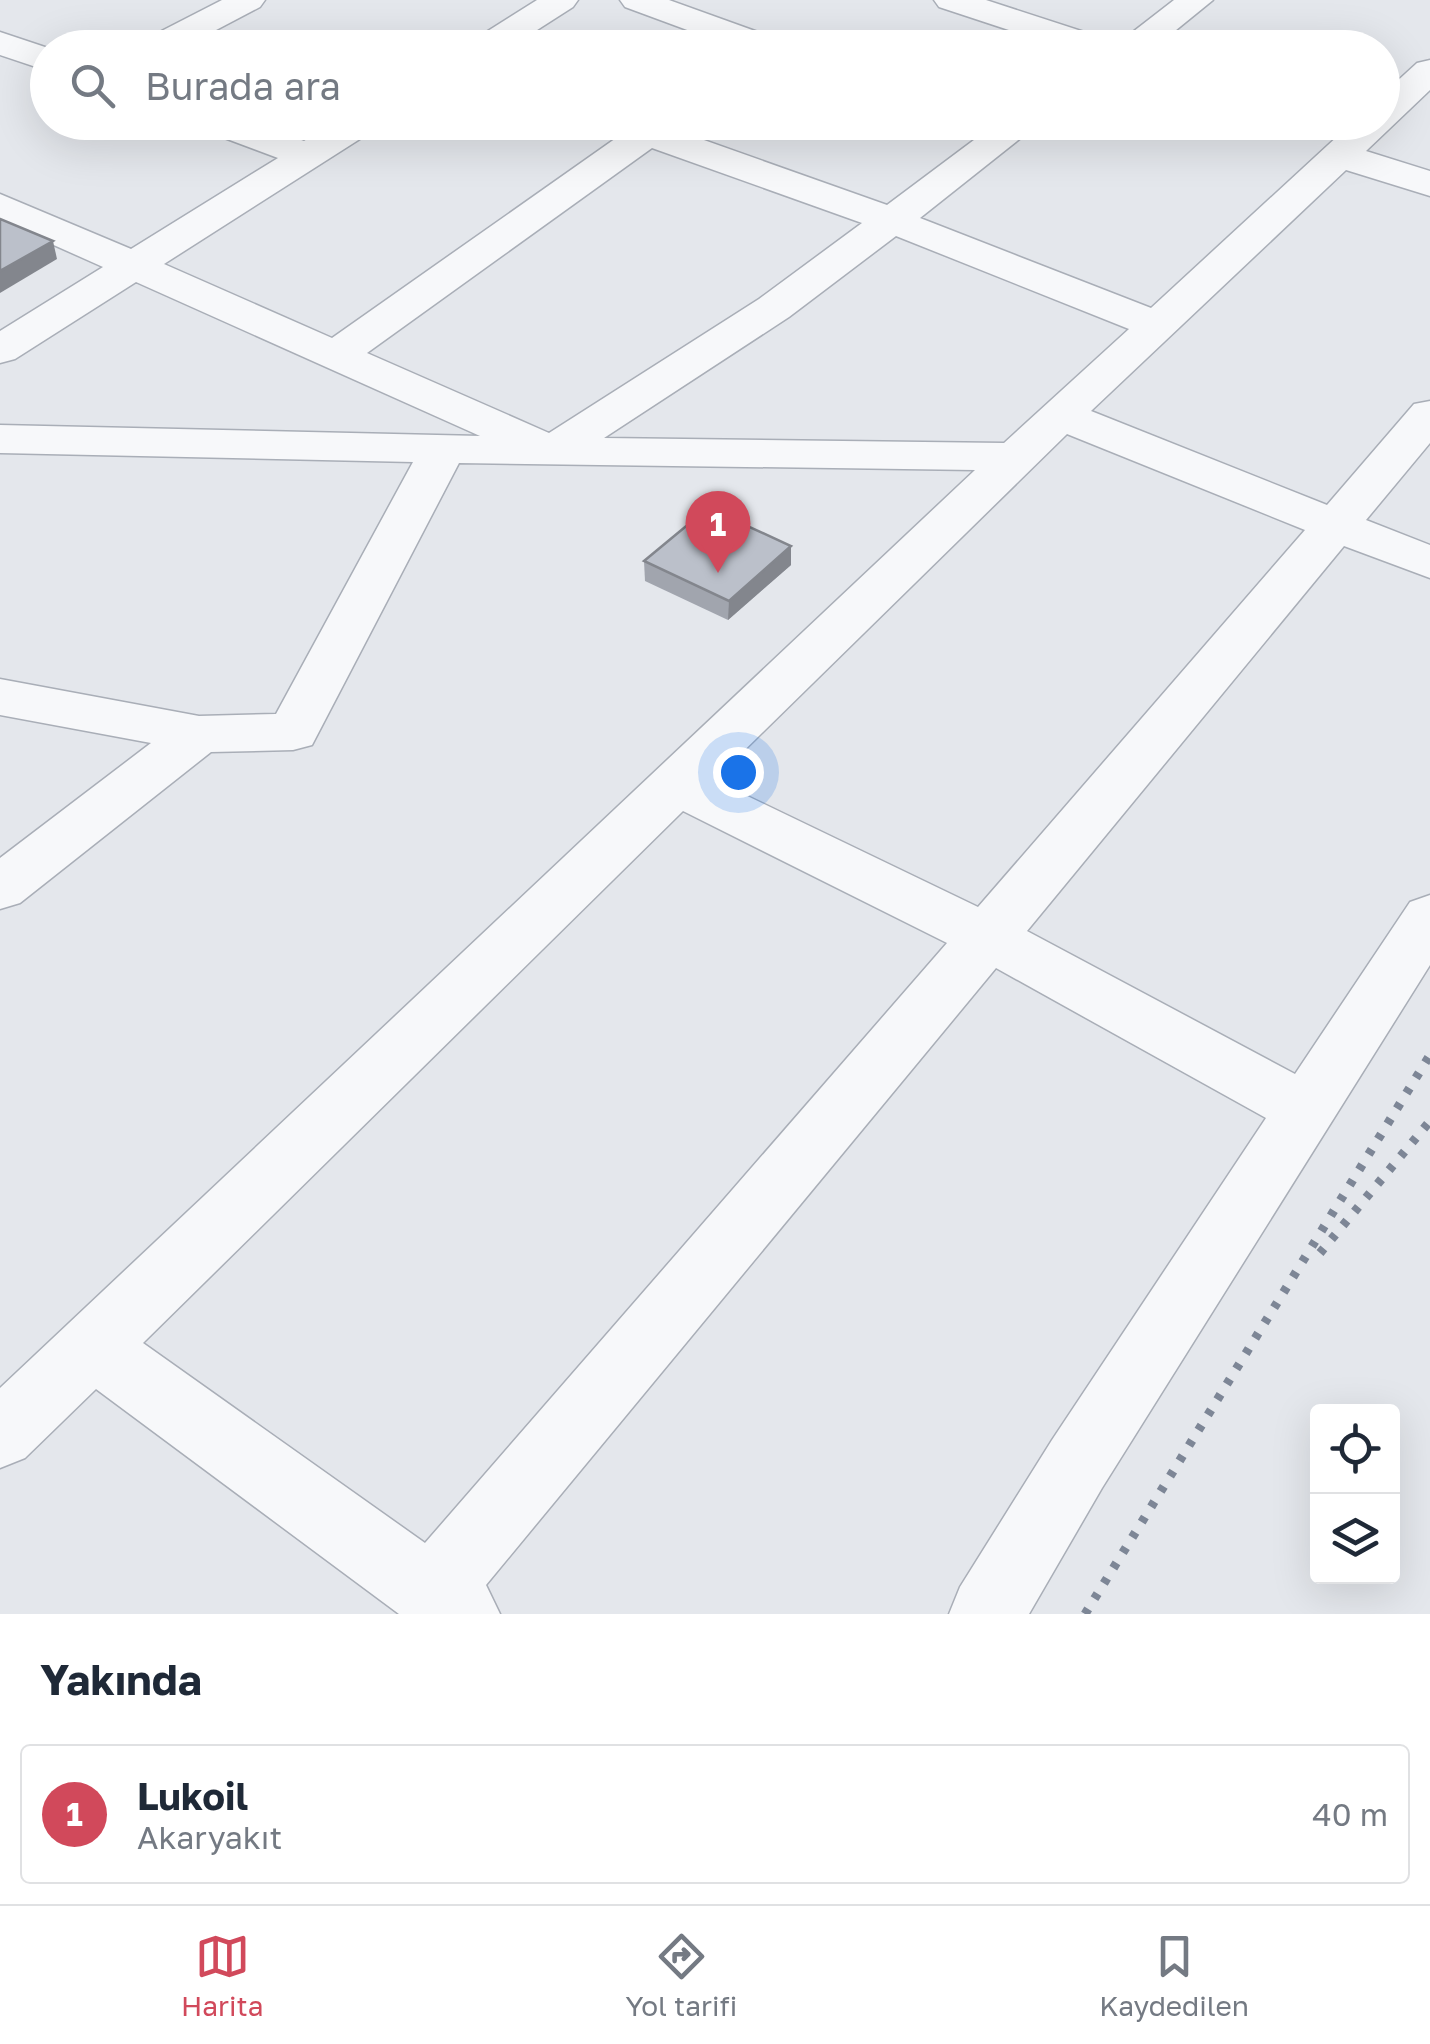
<!DOCTYPE html>
<html lang="tr">
<meta charset="utf-8">
<style>
body{margin:0;font-family:"Golos Text",sans-serif;background:#f6f6f7;color:#1f2937}
.controls{position:absolute;right:30px;bottom:30px;display:grid;overflow:hidden;border-radius:10px;box-shadow:0 10px 40px #0002}
.controls button{width:90px;height:90px;display:grid;place-items:center;padding:0;border:0;border-bottom:2px solid #e0e1e3;background:#fff;color:#1f2937;font:50px sans-serif}
.you{position:absolute;left:738px;top:772px;width:35px;height:35px;margin:-25px;border:8px solid #fff;border-radius:50%;background:#1a73e8;box-shadow:0 0 0 15px #1a73e833}
.badge{display:grid;place-items:center;width:65px;height:65px;border-radius:50%;background:#d1495b;color:#fff;font-size:32px;font-weight:700}
.pin{position:absolute;translate:-50% -82px;filter:drop-shadow(0 2px 5px #0008)}
.pin::after{content:'';position:absolute;top:52px;width:35px;height:30px;background:inherit;clip-path:polygon(0 0,100% 0,50% 100%)}
.list{margin:0;padding:0;list-style:none}
h2{display:flex;justify-content:space-between;align-items:center;height:130px;margin:0;padding:0 40px;font-size:42px}
h2 small{font-size:32px;font-weight:400;color:#747a83}
.list li{display:grid;grid-template-columns:65px 1fr auto;gap:30px;align-items:center;box-sizing:border-box;height:140px;margin:0 20px 20px;padding:0 20px;border:2px solid #e0e1e3;border-radius:10px}
.list b{display:block;font-size:38px;white-space:nowrap}
.list p{margin:0;font-size:32px;white-space:nowrap;color:#747a83}
.list em{font-size:32px;font-style:normal;color:#747a83}
.icon{flex:none;width:55px;height:55px;fill:none;stroke:currentColor;stroke-width:2;stroke-linecap:round;stroke-linejoin:round}
.map{position:relative;flex:none;width:1430px;height:1614px;overflow:hidden}
.search{position:absolute;background:#fff;box-shadow:0 10px 40px #0002;left:30px;right:30px;top:30px;height:110px;display:flex;align-items:center;gap:25px;box-sizing:border-box;padding:0 35px;border-radius:55px;color:#747a83;font-size:38px}
.sheet{height:290px;background:#fff}
nav{display:flex;justify-content:space-around;align-items:center;box-sizing:border-box;height:140px;border-top:2px solid #e0e1e3;background:#fff;font-size:28px;color:#747a83}
nav a{display:grid;justify-items:center;gap:5px}
nav .on{color:#d1495b}
.map>svg:first-child{display:block}
</style>
<div class="map">
<svg width="1430" height="1614" viewBox="0 0 1430 1614">
<rect width="100%" height="100%" fill="#e4e7ec"/>
<g fill="none" stroke-linecap="round" stroke-linejoin="round">
<g stroke="#a9aeb7" stroke-width="3">
<g id="minor">
<path d="M222,0H265L260,7L182,48H137L142,41Z"/>
<path d="M537,0H578L573,7L509,48H467L472,41Z"/>
<path d="M620,0H669L783,41L788,48H736L625,7Z"/>
<path d="M934,0H986L1112,41L1116,45L1174,0H1213L1154,48H1063L939,7Z"/>
<path d="M0,32L48,48V71L0,55Z"/>
<path d="M1430,60V90L1366,151L1430,171V196L1346,170L1091,411L1327,505L1414,404L1430,401V443L1366,520L1430,545V578L1344,546L1027,931L1295,1074L1410,902L1430,895V965L1102,1488L1029,1614H949L960,1587L1052,1440L1266,1118L996,968L486,1585L500,1614H399L96,1389L25,1458L0,1468V1388L975,470L459,463L312,745L293,750L211,752L20,903L0,909V858L151,743L0,715V679L199,716L276,714L413,462L0,453V425L480,436L136,282L15,359L0,363V331L103,267L0,221V194L131,249L278,158L203,130L198,122H252L304,141L334,122H379L374,130L164,264L332,338L619,136L603,130L598,122H653L887,205L998,122H1041L920,218L1151,308L1353,122H1382V95L1417,63ZM652,148L862,223L759,299L549,433L367,353ZM896,236L1129,329L1004,443L604,438L789,317ZM1067,434L1305,530L978,907L714,780ZM683,811L947,943L425,1543L143,1343Z"/>
</g>
</g>
<use href="#minor" fill="#f7f8fa" fill-rule="evenodd"/>
<g stroke="#7d8696" stroke-width="9" stroke-dasharray="6 12" stroke-linecap="butt">
<path d="M1320,1253L1430,1121"/>
<path d="M1085,1614L1430,1055"/>
</g>
</g>
<path fill="#a1a5ae" d="M791,546V565L728,620L645,581L644,561Z"/>
<g fill="#83868d">
<path d="M53,241L57,259L0,293V271Z"/>
<path d="M791,546V565L728,620L729,601Z"/>
</g>
<g fill="#bbc0ca" stroke="#83868d" stroke-width="2.5">
<path d="M0,219L53,241L0,271Z"/>
<path d="M708,508L791,546L729,601L644,561Z"/>
</g>
</svg>
<div class="controls">
<button><svg class="icon" aria-label="locate" viewBox="0 0 24 24"><circle cx="12" cy="12" r="6"/><path d="M12 2v4M12 18v4M2 12h4M18 12h4"/></svg></button>
<button><svg class="icon" aria-label="layers" viewBox="0 0 24 24"><path d="M12 4l9 5-9 5-9-5zM3 14l9 5 9-5"/></svg></button>
</div>
<div class="you"></div>
<div class="pin badge" style="left:718px;top:573px">1</div>
<div class="search"><svg class="icon" aria-label="search" viewBox="0 0 24 24"><circle cx="10" cy="10" r="6"/><path d="M15 15l6 6"/></svg>Burada ara</div>
</div>
<section class="sheet">
<h2>Yakında<small></small></h2>
<ul class="list">
<li><span class="badge">1</span><div><b>Lukoil</b><p>Akaryakıt</p></div><em>40 m</em></li>
</ul>
</section>
<nav>
<a class="on"><svg class="icon" aria-label="map" viewBox="0 0 24 24"><path d="M3 6l6-2 6 2 6-2v14l-6 2-6-2-6 2zM9 4v14M15 6v14"/></svg>Harita</a>
<a><svg class="icon" aria-label="directions" viewBox="0 0 24 24"><path d="M12 3l9 9-9 9-9-9zM9 14v-3h6M13 9l2 2-2 2"/></svg>Yol tarifi</a>
<a><svg class="icon" aria-label="saved" viewBox="0 0 24 24"><path d="M7 4h10v16l-5-4-5 4z"/></svg>Kaydedilen</a>
</nav>
